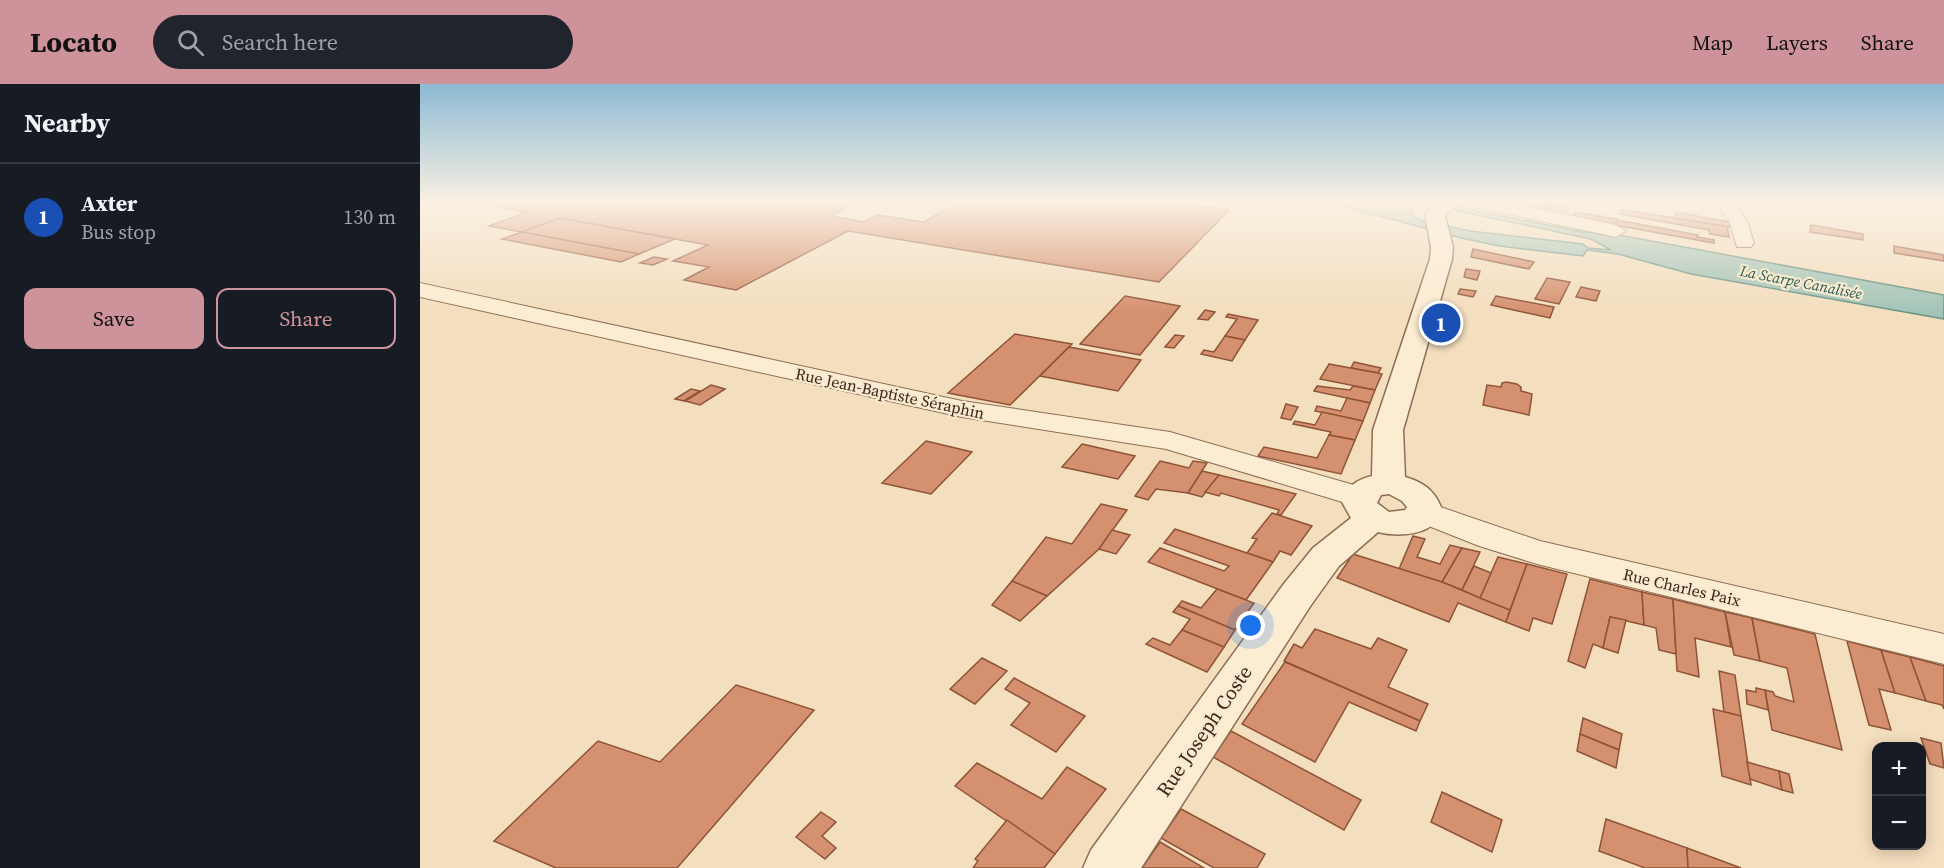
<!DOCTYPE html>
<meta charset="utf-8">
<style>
body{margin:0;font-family:"Source Serif 4",serif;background:#20242c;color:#f1f3f6}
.controls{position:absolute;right:18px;bottom:18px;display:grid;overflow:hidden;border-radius:12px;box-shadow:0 3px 15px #0003}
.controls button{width:54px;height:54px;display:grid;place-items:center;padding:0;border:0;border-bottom:2px solid #363941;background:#171b24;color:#f1f3f6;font:30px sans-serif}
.you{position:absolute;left:831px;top:542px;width:21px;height:21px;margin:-15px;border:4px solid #fff;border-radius:50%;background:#1a73e8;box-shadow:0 0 0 9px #1a73e833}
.badge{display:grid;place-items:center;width:39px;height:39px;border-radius:50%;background:#ce939a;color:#fff;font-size:20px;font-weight:700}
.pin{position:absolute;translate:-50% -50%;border:3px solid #fff;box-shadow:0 2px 6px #0006}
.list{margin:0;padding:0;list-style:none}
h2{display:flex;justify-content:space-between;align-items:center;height:78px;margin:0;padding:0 24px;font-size:26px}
h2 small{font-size:20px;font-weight:400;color:#9ea1a6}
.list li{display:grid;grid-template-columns:39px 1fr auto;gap:18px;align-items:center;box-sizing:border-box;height:108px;padding:0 24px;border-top:2px solid #363941}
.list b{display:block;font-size:22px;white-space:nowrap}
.list p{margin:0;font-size:20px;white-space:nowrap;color:#9ea1a6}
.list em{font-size:20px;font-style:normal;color:#9ea1a6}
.actions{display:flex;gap:12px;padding:18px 24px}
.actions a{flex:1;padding:14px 0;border:2px solid #ce939a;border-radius:12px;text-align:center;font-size:21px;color:#ce939a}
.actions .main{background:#ce939a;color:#111}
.icon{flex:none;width:33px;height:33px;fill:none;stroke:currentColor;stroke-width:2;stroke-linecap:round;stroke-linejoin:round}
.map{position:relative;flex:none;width:1524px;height:784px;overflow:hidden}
header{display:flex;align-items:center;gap:36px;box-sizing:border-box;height:84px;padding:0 30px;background:#ce939a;color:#111}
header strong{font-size:28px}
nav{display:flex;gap:33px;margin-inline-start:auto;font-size:21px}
.search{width:420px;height:54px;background:#20242c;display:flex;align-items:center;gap:15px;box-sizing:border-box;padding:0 21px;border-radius:33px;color:#9ea1a6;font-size:22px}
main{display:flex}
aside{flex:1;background:#171b24}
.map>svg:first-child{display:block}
</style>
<header>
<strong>Locato</strong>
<div class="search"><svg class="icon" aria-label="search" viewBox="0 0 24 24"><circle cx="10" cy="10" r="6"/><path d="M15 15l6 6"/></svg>Search here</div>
<nav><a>Map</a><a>Layers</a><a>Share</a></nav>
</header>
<main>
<aside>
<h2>Nearby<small></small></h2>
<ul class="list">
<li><span class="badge" style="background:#1a4fb4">1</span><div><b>Axter</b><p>Bus stop</p></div><em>130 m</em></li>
</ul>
<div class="actions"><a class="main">Save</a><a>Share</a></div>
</aside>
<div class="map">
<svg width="1524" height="784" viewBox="0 0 1524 784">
<rect width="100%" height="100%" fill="#f3debe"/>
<path fill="#a2c4b7" stroke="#689284" stroke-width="1.5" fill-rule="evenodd" d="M908,118H1014L1162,148L1188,149L1524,211V235L1271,190L1198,170L1167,166L1163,172L1080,162L1041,154ZM1010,121L1171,155L1191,166L1168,164L1163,160L1050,147L998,135L991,130L993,122Z"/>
<g fill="#d5916f" stroke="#8f5337" stroke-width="1.5">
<path d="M52,118H438L410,132L444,138L457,131L504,138L538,118H751L809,126L739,198L428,147L316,206L264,196L289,183L253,177L288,161L140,134L102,148L69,142L107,128Z"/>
<path d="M1111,119L1130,122L1125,128L1104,124Z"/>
<path d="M1133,120L1147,122H1151L1143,131L1125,128Z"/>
<path d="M1202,126L1307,142L1309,153L1290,150L1289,146L1200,130Z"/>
<path d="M1156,128L1197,135L1194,141L1152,133Z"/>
<path d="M1256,128L1309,138L1310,143L1254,134Z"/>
<path d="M140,134L255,155L219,170L102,148Z"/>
<path d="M1197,136L1278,151L1277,153L1294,156V159L1194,141Z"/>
<path d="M1391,141L1443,150V156L1390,148Z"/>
<path d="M102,148L219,170L201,178L82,155Z"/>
<path d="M1474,162L1524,171V177L1474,169Z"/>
<path d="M1053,165L1114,178L1109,185L1051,173Z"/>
<path d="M234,173L247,175L233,181L220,179Z"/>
<path d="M1046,185L1060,187L1057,196L1044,193Z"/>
<path d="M1127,194L1150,198L1139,220L1115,215Z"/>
<path d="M1161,203L1180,207L1176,217L1156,213Z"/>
<path d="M1040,205L1056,207L1053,213L1038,210Z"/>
<path d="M705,212L760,222L720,271L660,260Z"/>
<path d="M1076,212L1134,223L1130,234L1071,221Z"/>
<path d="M785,226L795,228L788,236L778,235Z"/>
<path d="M808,230L838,236L825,256L805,252L817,235L806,233Z"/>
<path d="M595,250L652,260L590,321L528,309Z"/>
<path d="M755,251L764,252L754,264L745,263Z"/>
<path d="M805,252L825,256L812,277L781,270L784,266L794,268Z"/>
<path d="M649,263L721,276L698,307L620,292Z"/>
<path d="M934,278L961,284L958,289L931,284Z"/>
<path d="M909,280L958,289L962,290L955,306L900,295Z"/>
<path d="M1086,298L1097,300L1101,303V307L1112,310L1109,331L1063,321L1067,301L1081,303L1082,299Z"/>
<path d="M291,301L305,305L280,321L265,317Z"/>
<path d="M897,302L930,306L933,302L955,306L950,319L894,307Z"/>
<path d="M271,305L280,307L264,317L255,315Z"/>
<path d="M927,314L950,319L943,337L895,327L897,322L921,327Z"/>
<path d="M866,320L878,323L871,336L861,334Z"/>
<path d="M902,328L943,337L935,356L909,351L911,348L873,340L875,337L895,341Z"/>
<path d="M909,351L935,356L921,390L838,372L844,363L897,374Z"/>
<path d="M506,357L552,368L511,410L462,399Z"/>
<path d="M662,360L715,372L698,395L642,383Z"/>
<path d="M740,377L769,384L773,377L787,379L768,409L736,405L728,416L715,412Z"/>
<path d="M782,387L799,391L782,413L768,409Z"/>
<path d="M799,391L876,410L861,431L857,430L859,426L801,409L799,412L785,408Z"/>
<path d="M681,420L707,426L679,465L627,512L592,497L626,453L652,460Z"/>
<path d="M852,429L892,442L871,471L860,467L853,478L827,469L837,455L832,454Z"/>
<path d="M755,445L827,469L853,478L826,516L728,478L740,464L804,487L809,482L744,459Z"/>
<path d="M692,446L710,451L696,470L679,465Z"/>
<path d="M993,452L1005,455L997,473L1020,480L1030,461L1042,464L1022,498L979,485Z"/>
<path d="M1042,464L1060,468L1042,506L1022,498Z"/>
<path d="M933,470L1022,498L1090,526L1086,538L1038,519L1029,538L917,494Z"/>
<path d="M1078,473L1107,480L1090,526L1060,514Z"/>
<path d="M1107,480L1147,490L1132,540L1113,534L1109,547L1086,538Z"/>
<path d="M1054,482L1071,489L1060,514L1042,506Z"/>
<path d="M1170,495L1222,508L1224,541L1190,533L1183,564L1173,560L1165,584L1148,577Z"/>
<path d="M592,497L627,512L600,537L572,521Z"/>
<path d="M797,505L834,519L815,546L758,522L762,517L781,524Z"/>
<path d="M1222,508L1253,515L1256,570L1239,566L1236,544L1224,541Z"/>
<path d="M1253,515L1305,528L1311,563L1275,554L1279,593L1257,587Z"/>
<path d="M758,522L815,546L804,563L762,546L770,535L753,528Z"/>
<path d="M1305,528L1332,534L1340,577L1314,571Z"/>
<path d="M1190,533L1206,536L1198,569L1183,564Z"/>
<path d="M1332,534L1395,550L1422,666L1352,646L1345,606L1353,608L1355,612L1374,618L1367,584L1340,577Z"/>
<path d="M895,545L951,565L958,554L987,566L968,603L1008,620L1000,637L864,577L874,560L882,564Z"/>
<path d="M762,546L804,563L787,588L726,560L733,554L750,561Z"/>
<path d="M1427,557L1461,566L1475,609L1459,605L1471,646L1449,641Z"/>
<path d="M1461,566L1490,573L1506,617L1475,609Z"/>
<path d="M1490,573L1524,582V625L1522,621L1506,617Z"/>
<path d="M562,574L587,587L555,620L530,605Z"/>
<path d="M865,578L1000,637L996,647L929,618L895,678L822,640Z"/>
<path d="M1299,587L1315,591L1321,632L1304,628Z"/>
<path d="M594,594L665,632L636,668L591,641L610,619L585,605Z"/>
<path d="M316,601L394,626L257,784H136L74,757L178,657L240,678Z"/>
<path d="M1336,604L1345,606L1348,626L1327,620L1326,606L1336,608Z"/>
<path d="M1293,625L1321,632L1331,701L1302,692Z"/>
<path d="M1163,634L1202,650L1199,666L1160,650Z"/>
<path d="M811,647L941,716L924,746L793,673Z"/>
<path d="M1160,650L1199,666L1196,684L1157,667Z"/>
<path d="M1501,654L1521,659L1524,684L1510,680Z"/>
<path d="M1327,678L1359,687L1362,706L1330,695Z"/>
<path d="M557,679L622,715L647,683L686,705L635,770L535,702Z"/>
<path d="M1359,687L1369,690L1373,709L1362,706Z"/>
<path d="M1022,708L1082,736L1072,768L1011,738Z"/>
<path d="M761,725L845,770L837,784H794L741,754Z"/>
<path d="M401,728L416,738L402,752L416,764L405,775L376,753Z"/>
<path d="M1186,735L1267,764L1268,784H1225L1179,767Z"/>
<path d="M587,736L635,770L624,784H553L558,777L555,775Z"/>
<path d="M740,758L784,784H722Z"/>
<path d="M1267,764L1321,784H1268Z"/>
</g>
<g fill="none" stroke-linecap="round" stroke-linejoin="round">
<g stroke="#8d6e54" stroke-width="2">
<g id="minor">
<path d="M1046,118H1084L1196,141L1206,147L1196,153L1055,123Z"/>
<path d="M1295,118H1314L1327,137L1334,159L1331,163H1317L1309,137Z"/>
<path d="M0,199L542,317L750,348L951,406L955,413L951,420L939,423L746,365L542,333L0,213Z"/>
<path d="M1003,417L1120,457L1524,550V580L1117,480L1059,462L991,435L986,428L991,421Z"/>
</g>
</g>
<g stroke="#8d6e54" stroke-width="3">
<path id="tertiary" d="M1016,118H1036L1025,132L1033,163L1032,175L983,346L985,393C1003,398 1014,406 1021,423C1019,429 1017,437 1012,441C1000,452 973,452 958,448L919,482L891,521L721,784H663L671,766L863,501L893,464L931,434L922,418C928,402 936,396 952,392L953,346L1010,175L1011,163L1005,131ZM969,410L982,417L987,423L985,426L969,428L957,419L961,411Z"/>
</g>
<use href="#minor" fill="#fcecd2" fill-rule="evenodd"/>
<use href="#tertiary" fill="#fcecd2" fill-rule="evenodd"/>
</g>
<linearGradient id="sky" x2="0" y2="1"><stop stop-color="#8cbad4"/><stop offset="0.52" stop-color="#faf0e2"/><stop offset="1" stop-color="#faf0e2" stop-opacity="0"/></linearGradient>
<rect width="1524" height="228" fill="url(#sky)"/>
<g text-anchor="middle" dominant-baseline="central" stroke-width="4.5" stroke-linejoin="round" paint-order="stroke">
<g font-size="15" font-style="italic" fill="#285c54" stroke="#f9e9ce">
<text transform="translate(1381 198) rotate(11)">La Scarpe Canalisée</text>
</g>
<g font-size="16" fill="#3a271b" stroke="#f9e9ce">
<text transform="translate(470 309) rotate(12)">Rue Jean-Baptiste Séraphin</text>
<text transform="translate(1262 503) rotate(13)">Rue Charles Paix</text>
</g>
<g font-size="20" fill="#3a271b" stroke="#f9e9ce">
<text transform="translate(784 647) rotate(-56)">Rue Joseph Coste</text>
</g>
</g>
</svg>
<div class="controls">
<button>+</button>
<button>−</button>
</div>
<div class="you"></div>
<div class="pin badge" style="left:1021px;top:239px;background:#1a4fb4">1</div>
</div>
</main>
